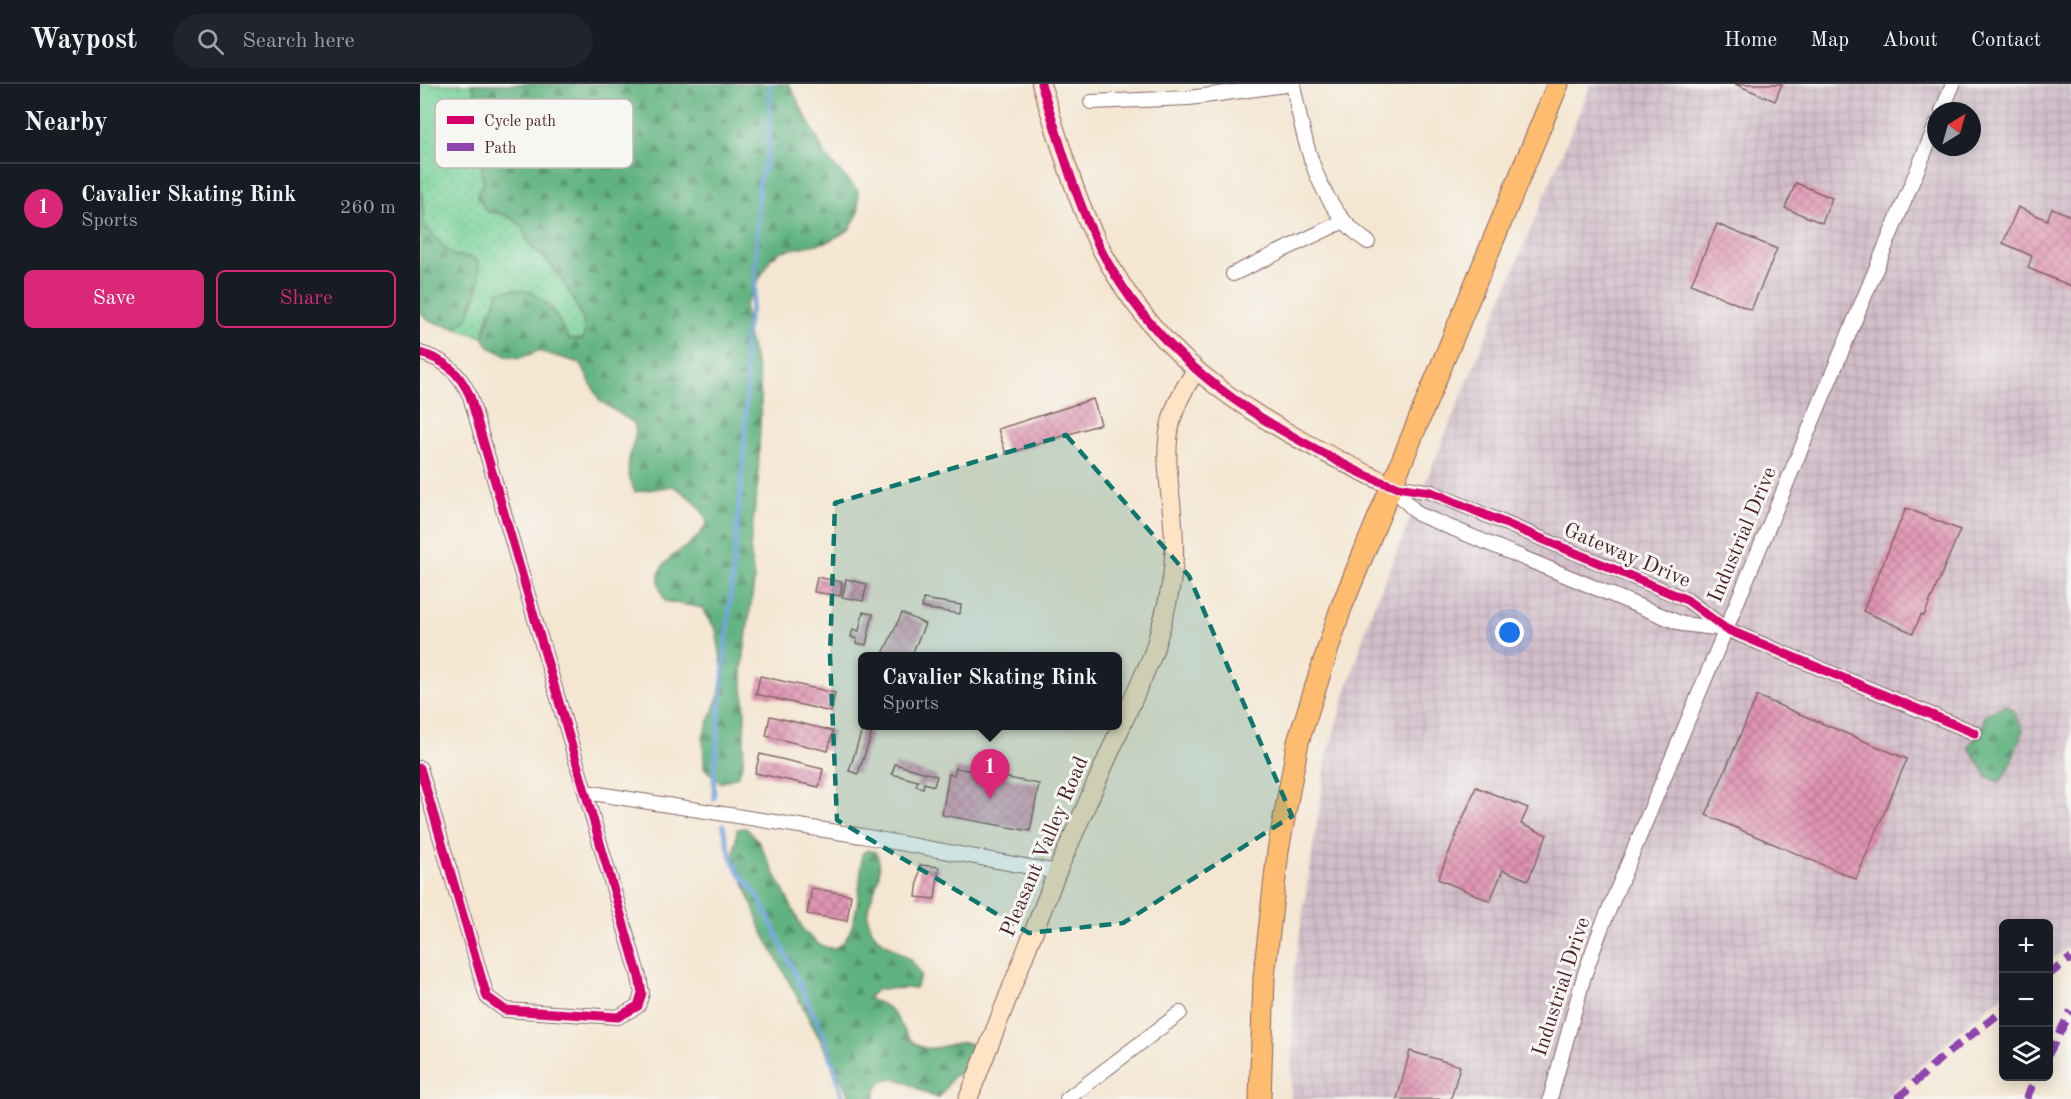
<!DOCTYPE html>
<meta charset="utf-8">
<style>
body{margin:0;font-family:"Old Standard TT",serif;background:#20242c;color:#f1f3f6}
.controls{position:absolute;right:18px;bottom:18px;display:grid;overflow:hidden;border-radius:9px;box-shadow:0 3px 15px #0003}
.controls button{width:54px;height:54px;display:grid;place-items:center;padding:0;border:0;border-bottom:2px solid #363941;background:#171b24;color:#f1f3f6;font:30px sans-serif}
.compass{position:absolute;left:1507px;top:18px;width:54px;height:54px;border-radius:50%;background:#171b24;box-shadow:0 3px 15px #0003;rotate:37deg}
.you{position:absolute;left:1090px;top:549px;width:21px;height:21px;margin:-15px;border:4px solid #fff;border-radius:50%;background:#1a73e8;box-shadow:0 0 0 9px #1a73e833}
.badge{display:grid;place-items:center;width:39px;height:39px;border-radius:50%;background:#db2777;color:#fff;font-size:20px;font-weight:700}
.pin{position:absolute;translate:-50% -50px;filter:drop-shadow(0 2px 3px #0008)}
.pin::after{content:'';position:absolute;top:32px;width:21px;height:18px;background:inherit;clip-path:polygon(0 0,100% 0,50% 100%)}
.popup{position:absolute;left:438px;top:568px;width:264px;height:78px;box-sizing:border-box;display:grid;place-content:center;border-radius:9px;background:#171b24;filter:drop-shadow(0 2px 4px #0005);font-size:20px;white-space:nowrap;color:#9ea1a6}
.popup b{font-size:22px;color:#f1f3f6}
.popup::after{content:'';position:absolute;left:50%;top:100%;margin-left:-12px;border:12px solid transparent;border-top-color:#171b24}
.list{margin:0;padding:0;list-style:none}
h2{display:flex;justify-content:space-between;align-items:center;height:78px;margin:0;padding:0 24px;font-size:26px}
h2 small{font-size:20px;font-weight:400;color:#9ea1a6}
.list li{display:grid;grid-template-columns:39px 1fr auto;gap:18px;align-items:center;box-sizing:border-box;height:90px;padding:0 24px;border-top:2px solid #363941}
.list b{display:block;font-size:22px;white-space:nowrap}
.list p{margin:0;font-size:20px;white-space:nowrap;color:#9ea1a6}
.list em{font-size:20px;font-style:normal;color:#9ea1a6}
.actions{display:flex;gap:12px;padding:18px 24px}
.actions a{flex:1;padding:14px 0;border:2px solid #db2777;border-radius:9px;text-align:center;font-size:21px;color:#db2777}
.actions .main{background:#db2777;color:#fff}
.icon{flex:none;width:33px;height:33px;fill:none;stroke:currentColor;stroke-width:2;stroke-linecap:round;stroke-linejoin:round}
.map{position:relative;flex:none;width:1651px;height:1015px;overflow:hidden}
header{display:flex;align-items:center;gap:36px;box-sizing:border-box;height:84px;padding:0 30px;background:#171b24;border-bottom:2px solid #363941}
header strong{font-size:28px}
nav{display:flex;gap:33px;margin-inline-start:auto;font-size:21px}
.search{width:420px;height:54px;background:#20242c;display:flex;align-items:center;gap:15px;box-sizing:border-box;padding:0 21px;border-radius:33px;color:#9ea1a6;font-size:22px}
main{display:flex}
aside{flex:1;background:#171b24}
.map>svg:first-child{display:block}
</style>
<header>
<strong>Waypost</strong>
<div class="search"><svg class="icon" aria-label="search" viewBox="0 0 24 24"><circle cx="10" cy="10" r="6"/><path d="M15 15l6 6"/></svg>Search here</div>
<nav><a>Home</a><a>Map</a><a>About</a><a>Contact</a></nav>
</header>
<main>
<aside>
<h2>Nearby<small></small></h2>
<ul class="list">
<li><span class="badge">1</span><div><b>Cavalier Skating Rink</b><p>Sports</p></div><em>260 m</em></li>
</ul>
<div class="actions"><a class="main">Save</a><a>Share</a></div>
</aside>
<div class="map">
<svg width="1651" height="1015" viewBox="0 0 1651 1015">
<defs>
<pattern id="industrial-grid" width="8" height="8" patternUnits="userSpaceOnUse" patternTransform="scale(1.5)"><rect width="8" height="8" fill="#d1bdc9"/><path d="M0 4h8M4 0v8" fill="none" stroke="#b5a2ad"/></pattern>
<pattern id="grass-dots" width="8" height="8" patternUnits="userSpaceOnUse" patternTransform="scale(1.5)"><rect width="8" height="8" fill="#77d198"/><path d="M2 2h.1M6 6h.1" fill="none" stroke="#68b383" stroke-width="1.8" stroke-linecap="round"/></pattern>
<pattern id="forest-firs" width="22" height="20" patternUnits="userSpaceOnUse" patternTransform="scale(1.5)"><rect width="22" height="20" fill="#61b380"/><path d="M5 1l3.5 6h-7zM16 11l3.5 6h-7z" fill="#529169"/></pattern>
<pattern id="building-cross-hatch" width="8" height="8" patternUnits="userSpaceOnUse" patternTransform="scale(1.5)"><rect width="8" height="8" fill="#df92b1"/><path d="M0 0l8 8M0 8l8-8" fill="none" stroke="#b77790"/></pattern>
</defs>
<rect width="100%" height="100%" fill="#f6f6f2"/>
<filter id="ink" filterUnits="userSpaceOnUse"><feTurbulence type="fractalNoise" baseFrequency=".0167" numOctaves="2"/><feDisplacementMap in="SourceGraphic" scale="12" xChannelSelector="R" yChannelSelector="G"/><feConvolveMatrix kernelMatrix="1 2 1 2 8 2 1 2 1" color-interpolation-filters="sRGB"/></filter>
<filter id="wash" filterUnits="userSpaceOnUse"><feTurbulence type="fractalNoise" baseFrequency=".008" numOctaves="4" result="noise"/><feDisplacementMap in="SourceGraphic" scale="24" xChannelSelector="R" yChannelSelector="G"/><feGaussianBlur stdDeviation="1.35" result="paint"/><feColorMatrix in="noise" values="0 0 0 0 0 0 0 0 0 0 0 0 0 0 0 0 0 1.4 0 .05"/><feComposite in="paint" operator="in"/></filter>
<g filter="url(#wash)">
<rect width="100%" height="100%" fill="#f4e6d1"/>
<path fill="url(#industrial-grid)" fill-rule="evenodd" d="M1171,0H1651V861L1629,878L1628,840H1584L1583,912L1549,938L1465,1015H871L874,887L908,667L950,532ZM1516,27H1552V63H1516Z"/>
<path fill="url(#grass-dots)" stroke="#607862" stroke-width="1.5" d="M0,0H53L58,31L67,55L61,87L64,100L57,111L66,127C78,129 92,131 100,141C104,145 105,153 108,158C113,166 122,171 129,178C140,191 174,242 162,256L149,255L130,220L69,228L63,253L34,244C56,231 60,202 58,179L53,174L32,171L4,141L3,113L0,103Z"/>
<g fill="url(#forest-firs)" stroke="#566956" stroke-width="1.5">
<path d="M53,0H369L407,74L438,107L439,128L429,146L407,158L362,167L351,174L325,222L327,248L338,287L341,313L338,396L330,463L334,497L322,585L325,631L323,679L318,692L301,699L284,684L283,653L299,611L303,586L296,546L282,524L245,517C221,469 272,474 287,438C281,421 268,411 253,402L215,408C197,375 222,357 214,339L180,317L160,279L118,267L100,274L88,272L69,263L63,253L78,208C120,197 131,224 149,255L162,256C174,242 140,191 128,178C122,171 113,166 108,158C105,153 104,145 100,141C92,131 78,129 66,127L57,111L64,99L61,87L67,55L58,31Z"/>
<path d="M0,103L3,113L4,141L32,171L53,174L58,178L60,199L46,237L34,244L10,237L0,228Z"/>
<path d="M1586,621L1594,628L1603,646L1589,684L1580,698L1568,693L1548,662L1561,649L1565,631Z"/>
<path d="M326,744L338,757L384,847C437,904 440,802 442,770L447,766L456,768C469,797 441,817 449,840C456,862 481,864 494,880C497,883 499,889 501,892L495,904L457,905L448,914C455,919 464,918 471,927C483,939 486,959 504,964C521,968 545,949 557,965L556,978L552,986L533,992L519,1014C501,1011 477,985 462,998C457,1003 454,1008 455,1015H432L342,847L314,772L317,745Z"/>
</g>
<g fill="none" stroke-linecap="round" stroke-linejoin="round">
<g stroke="#70a2db" stroke-width="4.5">
<path d="M294,714V690L324,367L327,304L324,257L335,207L339,98L349,66L350,0"/>
<path d="M303,741L311,773L319,789L339,813L407,958L423,1015"/>
</g>
</g>
<g id="blocks">
<g fill="url(#building-cross-hatch)">
<path d="M1315,0H1362L1355,17Z"/>
<path d="M1376,99L1412,114L1402,139L1365,124Z"/>
<path d="M1598,123L1627,136L1632,124L1651,132V202L1608,184L1612,172L1583,159Z"/>
<path d="M1297,140L1357,165L1331,226L1271,200Z"/>
<path d="M673,315L681,340L586,370L578,345Z"/>
<path d="M1486,424L1540,446L1504,532L1501,531L1493,549L1443,527Z"/>
<path d="M397,493L422,498L420,512L394,508Z"/>
<path d="M426,495L447,500L443,517L422,513Z"/>
<path d="M503,515L541,521L540,530L502,524Z"/>
<path d="M443,528L453,530L446,561L436,559L437,555L431,553L433,545L439,547Z"/>
<path d="M482,529L505,540L491,572H462Z"/>
<path d="M340,592L415,609L411,628L336,610Z"/>
<path d="M1337,612L1487,675L1436,795L1286,731Z"/>
<path d="M350,632L413,647L408,667L346,652Z"/>
<path d="M442,646L452,649L438,690L429,687Z"/>
<path d="M340,670L403,685L399,703L335,689Z"/>
<path d="M475,680L517,692L514,702L504,699L503,704L496,702L498,697L472,690Z"/>
<path d="M536,684L619,700L610,747L522,731L529,690L534,691Z"/>
<path d="M1056,703L1108,724L1101,740L1127,751L1108,796L1083,786L1070,817L1018,795Z"/>
<path d="M500,781L519,783L515,815L496,813Z"/>
<path d="M392,804L431,811L427,837L387,830Z"/>
<path d="M990,967L1040,982L1031,1015H977Z"/>
</g>
</g>
</g>
<g filter="url(#ink)">
<use href="#blocks" fill-opacity="0" stroke="#866565" stroke-width="1.5"/>
<g fill="none" stroke-linecap="round" stroke-linejoin="round">
<g stroke="#866565" stroke-width="16">
<g id="street">
<path d="M873,0C884,57 897,124 948,158"/>
<path d="M671,18L769,14L873,0"/>
<path d="M1522,27L1533,0"/>
<path d="M813,190L922,138"/>
<path d="M0,269C25,276 39,288 50,312L219,893L222,909L218,922L198,933L85,926L67,913L0,684"/>
<path d="M970,401L1011,408L1267,516L1306,545L1555,649"/>
<path d="M970,401L998,430L1262,540L1304,545"/>
<path d="M166,708L442,752L637,788"/>
<path d="M647,1015L760,929"/>
<path d="M1130,1015L1164,892L1180,847L1516,41"/>
</g>
</g>
<g stroke="#866565" stroke-width="20">
<g id="secondary">
<path d="M621,0C638,52 652,106 676,155C739,286 845,341 970,401"/>
<path d="M548,1015L637,788L733,570C742,539 753,505 754,472C756,398 727,354 776,287"/>
</g>
</g>
<g stroke="#866565" stroke-width="23">
<path id="primary" d="M840,1015L844,893L858,767L878,658L921,524L1138,0"/>
</g>
<use href="#street" stroke="#fff" stroke-width="14"/>
<use href="#secondary" stroke="#fee4c5" stroke-width="18"/>
<use href="#primary" stroke="#fdbc6f" stroke-width="21"/>
<g stroke="#8e44ad" stroke-width="8" stroke-dasharray="15 8" stroke-linecap="butt">
<path d="M1628,891L1651,874"/>
<path d="M1628,971L1651,927"/>
<path d="M1477,1015L1522,973L1584,926"/>
<path d="M1606,1015L1617,992"/>
</g>
<g stroke="#f6f6f2" stroke-width="13">
<g id="cycleway">
<path d="M621,0C638,51 652,105 675,154C718,245 794,310 881,357C907,371 944,393 971,401C983,405 998,406 1011,408L1267,516L1306,545L1555,649"/>
<path d="M0,269C25,276 39,288 50,312L219,893L222,909L218,922L198,933L85,926L67,913L0,684"/>
</g>
</g>
<use href="#cycleway" stroke="#d6006c" stroke-width="9"/>
</g>
</g>
<path fill="#0f766e" fill-opacity="0.2" stroke="#0f766e" stroke-width="4.5" stroke-dasharray="12 8" stroke-linejoin="round" d="M646,351L769,492L872,732L703,839L609,849L417,736L410,572L415,419Z"/>
<g text-anchor="middle" dominant-baseline="central" stroke-width="6" stroke-linejoin="round" paint-order="stroke">
<g font-size="21" fill="#4a1f2b" stroke="#f6f6f2">
<text transform="translate(1323 451) rotate(-67)">Industrial Drive</text>
<text transform="translate(1207 472) rotate(23)">Gateway Drive</text>
<text transform="translate(625 763) rotate(-67)">Pleasant Valley Road</text>
<text transform="translate(1142 903) rotate(-72)">Industrial Drive</text>
</g>
</g>
<rect x="15" y="15" width="198" height="69" rx="9" fill="#f6f6f2" stroke="#c2b6b6" stroke-width="1.5"/>
<rect x="27" y="32" width="27" height="8" fill="#d6006c"/>
<rect x="27" y="59" width="27" height="8" fill="#8e44ad"/>
<g font-size="16" fill="#4a1f2b">
<text x="64" y="42">Cycle path</text>
<text x="64" y="69">Path</text>
</g>
</svg>
<div class="controls">
<button>+</button>
<button>−</button>
<button><svg class="icon" aria-label="layers" viewBox="0 0 24 24"><path d="M12 4l9 5-9 5-9-5zM3 14l9 5 9-5"/></svg></button>
</div>
<svg class="compass" viewBox="-18 -18 36 36"><path d="M0-13l5 13h-10z" fill="#e53935"/><path d="M0 13l5-13h-10z" fill="#9ea1a6"/></svg>
<div class="you"></div>
<div class="pin badge" style="left:570px;top:715px">1</div>
<div class="popup"><b>Cavalier Skating Rink</b>Sports</div>
</div>
</main>
